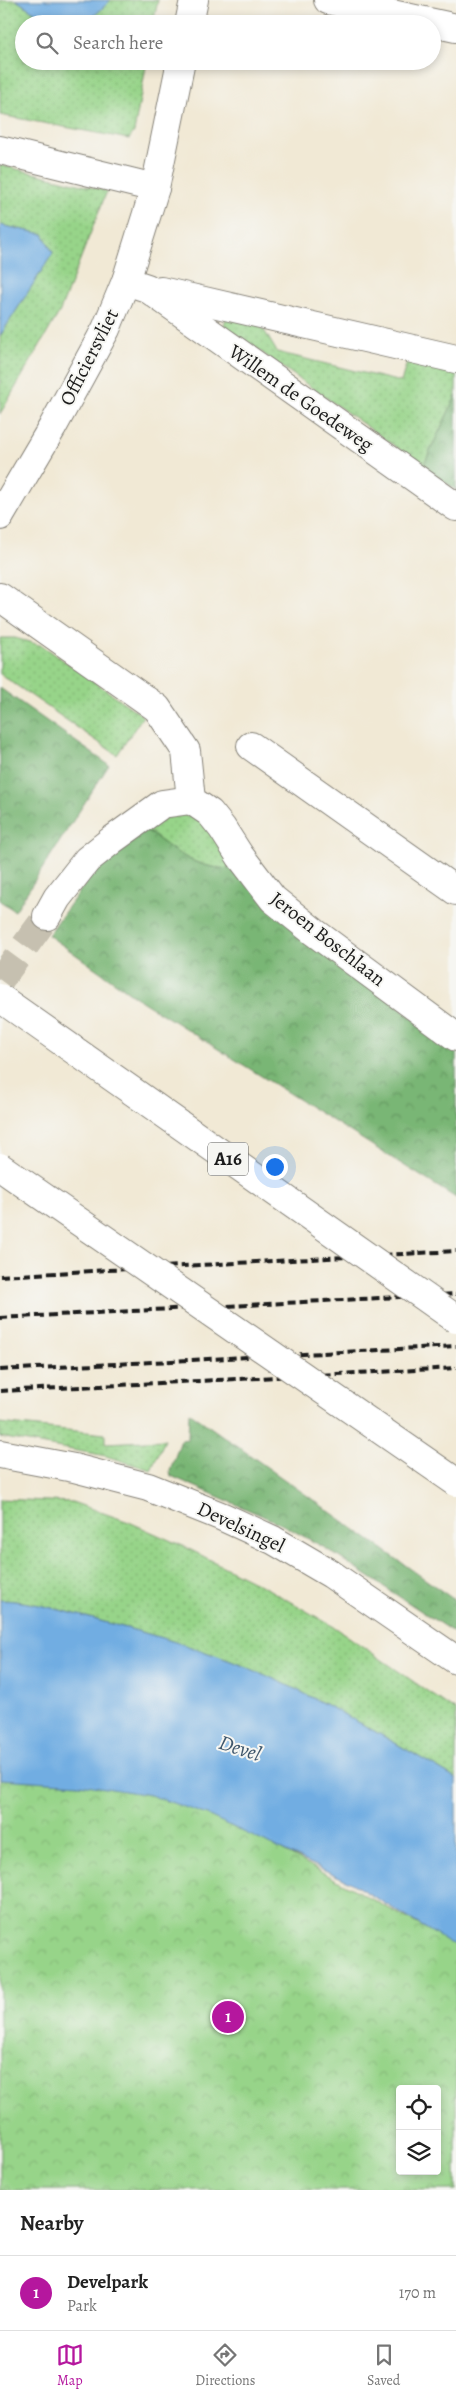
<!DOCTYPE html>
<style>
body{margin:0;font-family:Alegreya,serif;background:#f6f6f6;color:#222}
.controls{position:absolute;right:15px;bottom:15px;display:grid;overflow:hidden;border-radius:5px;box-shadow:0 2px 8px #0003}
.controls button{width:45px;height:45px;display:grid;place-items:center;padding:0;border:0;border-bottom:1px solid #e0e0e0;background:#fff;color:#222;font:25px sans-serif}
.you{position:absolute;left:274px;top:1166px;width:18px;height:18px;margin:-12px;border:4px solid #fff;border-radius:50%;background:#1a73e8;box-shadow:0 0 0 8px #1a73e833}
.badge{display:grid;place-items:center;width:32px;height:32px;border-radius:50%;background:#b5179e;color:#fff;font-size:16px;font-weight:700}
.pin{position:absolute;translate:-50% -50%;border:2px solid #fff;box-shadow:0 1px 5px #0006}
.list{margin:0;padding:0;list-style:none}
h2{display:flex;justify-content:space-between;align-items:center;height:65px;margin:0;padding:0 20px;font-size:21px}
h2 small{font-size:16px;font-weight:400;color:#767676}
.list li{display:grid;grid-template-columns:32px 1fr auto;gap:15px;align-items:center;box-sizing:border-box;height:75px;padding:0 20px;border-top:1px solid #e0e0e0}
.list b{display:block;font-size:19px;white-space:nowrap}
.list p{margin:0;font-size:16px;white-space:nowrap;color:#767676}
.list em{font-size:16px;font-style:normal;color:#767676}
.icon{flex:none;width:28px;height:28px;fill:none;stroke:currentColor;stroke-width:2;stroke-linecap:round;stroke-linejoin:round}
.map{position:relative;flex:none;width:456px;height:2190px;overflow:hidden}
.search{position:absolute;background:#fff;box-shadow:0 2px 8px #0003;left:15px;right:15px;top:15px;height:55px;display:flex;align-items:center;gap:12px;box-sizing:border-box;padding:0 18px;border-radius:28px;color:#767676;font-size:19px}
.sheet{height:140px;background:#fff}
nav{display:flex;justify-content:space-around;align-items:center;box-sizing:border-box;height:70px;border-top:1px solid #e0e0e0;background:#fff;font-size:14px;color:#767676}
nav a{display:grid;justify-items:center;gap:2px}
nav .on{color:#b5179e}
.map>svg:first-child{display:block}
</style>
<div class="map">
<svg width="456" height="2190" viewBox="0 0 456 2190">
<defs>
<pattern id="grass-dots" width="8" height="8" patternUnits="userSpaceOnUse" patternTransform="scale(1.25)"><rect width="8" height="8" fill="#97d489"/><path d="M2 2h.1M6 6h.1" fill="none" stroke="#82b576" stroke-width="1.8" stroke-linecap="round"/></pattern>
<pattern id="forest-crowns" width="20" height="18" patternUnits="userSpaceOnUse" patternTransform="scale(1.25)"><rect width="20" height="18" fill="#79b675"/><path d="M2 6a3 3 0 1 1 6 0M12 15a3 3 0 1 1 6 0" fill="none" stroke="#62935f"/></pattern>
<pattern id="park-crowns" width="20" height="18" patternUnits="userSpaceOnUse" patternTransform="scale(1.25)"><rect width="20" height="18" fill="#97d489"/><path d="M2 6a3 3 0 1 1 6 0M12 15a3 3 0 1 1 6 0" fill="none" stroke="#82b576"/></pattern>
</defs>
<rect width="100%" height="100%" fill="#f6f6f2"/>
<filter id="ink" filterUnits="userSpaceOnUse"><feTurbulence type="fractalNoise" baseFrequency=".02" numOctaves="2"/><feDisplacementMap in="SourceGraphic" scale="10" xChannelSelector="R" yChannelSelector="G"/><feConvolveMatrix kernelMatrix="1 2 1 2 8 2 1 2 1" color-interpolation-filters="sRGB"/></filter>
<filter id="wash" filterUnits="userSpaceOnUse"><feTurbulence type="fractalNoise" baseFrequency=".0096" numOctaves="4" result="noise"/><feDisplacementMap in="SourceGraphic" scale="20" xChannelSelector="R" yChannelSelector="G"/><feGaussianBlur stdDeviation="1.12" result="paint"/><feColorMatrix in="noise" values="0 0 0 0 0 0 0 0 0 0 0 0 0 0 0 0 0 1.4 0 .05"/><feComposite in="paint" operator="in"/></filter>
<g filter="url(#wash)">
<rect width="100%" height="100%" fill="#f1e9d5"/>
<g fill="url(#grass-dots)" stroke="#5a7852">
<path d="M0,0H16L53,24H24V61H147L134,132L129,139L0,115Z"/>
<path d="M111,0H158L153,24H68L91,19Z"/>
<path d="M0,165L107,191L60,311L0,414V336L53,253L43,234L0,225Z"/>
<path d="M226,317L261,325L277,352L401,382L408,358L456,369V396L423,466L224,326Z"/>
<path d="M0,638H15L43,646L143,716L117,755L0,674Z"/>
<path d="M168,811L192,813L217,834L230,869C189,867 175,850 143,828Z"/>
<path d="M0,1423L105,1434V1443L165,1440L151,1470L106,1456L0,1437Z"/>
<path d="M0,1499L72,1502L129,1522L185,1547L268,1589L336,1628L456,1711V1779C401,1746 345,1713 287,1685C229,1657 166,1638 104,1622C75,1614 29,1600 0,1600Z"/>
</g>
<g fill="url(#forest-crowns)" stroke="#4a6948">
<path d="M456,396V490L423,466Z"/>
<path d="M0,688L109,765L15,911L0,901Z"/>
<path d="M143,828C175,850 189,867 230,869L456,1053V1198L143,1002L48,935L103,859Z"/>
<path d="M189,1412L456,1601V1634L325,1548L281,1524L171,1476L170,1471L181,1440L188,1439Z"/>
</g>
<path fill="url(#park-crowns)" stroke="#5a7852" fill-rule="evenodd" d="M0,1759L168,1788L456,1945V2190H0ZM400,2089H437V2171H400Z"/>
<g fill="#71ade2" stroke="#46647f">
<path d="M16,0H111L91,19L68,24H53Z"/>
<path d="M0,225L43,234L53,253L0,336Z"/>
<path d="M0,1600C29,1600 75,1614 104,1622C166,1638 229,1657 287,1685C345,1713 401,1746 456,1779V1947L348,1881L207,1815L150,1795L80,1784L0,1779Z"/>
</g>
</g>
<g filter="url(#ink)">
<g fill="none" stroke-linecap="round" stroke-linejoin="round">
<path stroke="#c6c0b0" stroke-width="28" stroke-dasharray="28 14" stroke-linecap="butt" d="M0,980L47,916"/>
<g stroke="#868278" stroke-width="30">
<g id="minor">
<path d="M328,0L456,28"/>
<path d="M0,150L155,188"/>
<path d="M126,281L147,288L456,507"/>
<path d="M161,291L456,359"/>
<path d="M0,597L157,708L186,751L191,800L210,813L222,828L240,856L273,899L314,932L456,1037"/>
<path d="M251,746L456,891"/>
<path d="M47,916L57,898L87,860L112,840L162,804L191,800"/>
</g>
</g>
<g stroke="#868278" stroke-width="30">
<path id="tertiary" d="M0,1454L74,1468L148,1487L223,1517L273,1540L331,1574L456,1660"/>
</g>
<g stroke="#868278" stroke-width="30">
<g id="secondary">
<path d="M189,24L194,0"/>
<path d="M0,516L52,428L106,329L126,281L155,188L181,61"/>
</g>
</g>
<use href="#minor" stroke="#fff" stroke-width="28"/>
<use href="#tertiary" stroke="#fff" stroke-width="28"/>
<use href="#secondary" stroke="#fff" stroke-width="28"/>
<g stroke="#1c1c1c" stroke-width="4" stroke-dasharray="8 4" stroke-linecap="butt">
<path d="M0,1276L456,1251"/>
<path d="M0,1318L456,1294"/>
<path d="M0,1370L456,1346"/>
<path d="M0,1391L456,1368"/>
</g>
<g stroke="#868278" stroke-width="30" stroke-linecap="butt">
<g id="motorway-bridge">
<path d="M0,998L456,1319"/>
<path d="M0,1167L456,1482"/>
</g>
</g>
<use href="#motorway-bridge" stroke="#fff" stroke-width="28"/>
</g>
</g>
<g text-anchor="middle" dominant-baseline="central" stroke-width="4" stroke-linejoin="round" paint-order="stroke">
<rect fill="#f6f6f2" stroke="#5d5d5c" stroke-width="1" x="208" y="1142.5" width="40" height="33" rx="4"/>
<g font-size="19" font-weight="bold" fill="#1c1c1c">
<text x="228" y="1159">A16</text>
</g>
<g font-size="20" fill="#1c1c1c" stroke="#f6f6f2">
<text transform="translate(89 357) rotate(-63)">Officiersvliet</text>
<text transform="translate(301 398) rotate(35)">Willem de Goedeweg</text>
<text transform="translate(328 939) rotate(38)">Jeroen Boschlaan</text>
<text transform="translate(241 1527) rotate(25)">Develsingel</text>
</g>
<g font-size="21" font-style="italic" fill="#3e566b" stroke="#f6f6f2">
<text transform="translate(240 1748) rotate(18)">Devel</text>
</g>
</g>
</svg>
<div class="controls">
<button><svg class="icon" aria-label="locate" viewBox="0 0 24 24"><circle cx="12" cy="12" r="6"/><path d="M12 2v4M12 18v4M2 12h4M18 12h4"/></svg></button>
<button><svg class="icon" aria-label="layers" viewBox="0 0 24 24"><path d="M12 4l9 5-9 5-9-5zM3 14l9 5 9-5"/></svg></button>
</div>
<div class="you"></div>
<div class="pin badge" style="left:228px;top:2017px">1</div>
<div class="search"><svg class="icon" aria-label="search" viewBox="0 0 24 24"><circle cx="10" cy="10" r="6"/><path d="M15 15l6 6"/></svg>Search here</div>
</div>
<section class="sheet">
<h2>Nearby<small></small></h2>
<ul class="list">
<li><span class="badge">1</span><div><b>Develpark</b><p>Park</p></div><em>170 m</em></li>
</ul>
</section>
<nav>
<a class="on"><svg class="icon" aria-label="map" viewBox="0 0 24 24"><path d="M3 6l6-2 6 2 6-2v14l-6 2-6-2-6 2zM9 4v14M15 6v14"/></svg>Map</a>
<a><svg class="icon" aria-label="directions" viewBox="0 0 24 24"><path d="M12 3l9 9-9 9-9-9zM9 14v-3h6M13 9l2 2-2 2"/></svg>Directions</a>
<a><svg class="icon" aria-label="saved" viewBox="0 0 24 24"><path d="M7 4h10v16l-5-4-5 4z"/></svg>Saved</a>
</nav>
